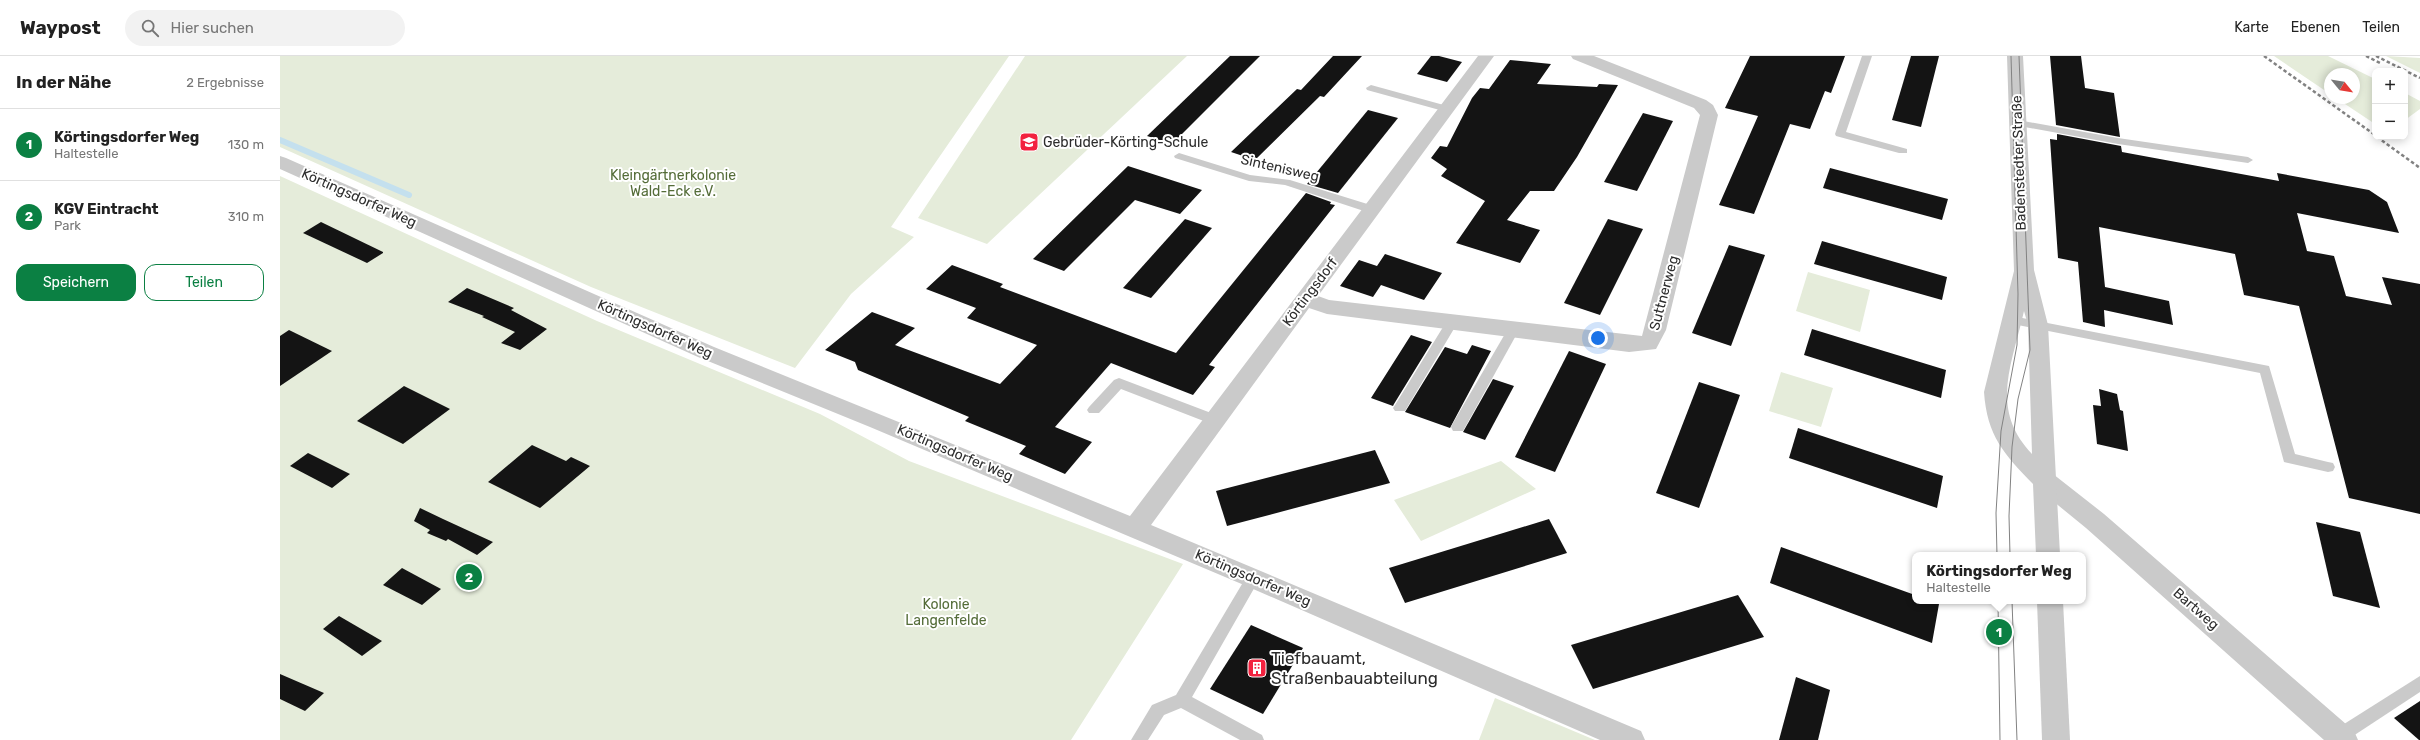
<!DOCTYPE html>
<html lang="de">
<meta charset="utf-8">
<style>
body{margin:0;font-family:Rubik,sans-serif;background:#f2f2f2;color:#222}
.controls{position:absolute;right:12px;top:12px;display:grid;overflow:hidden;border-radius:8px;box-shadow:0 2px 10px #0003}
.controls button{width:36px;height:36px;display:grid;place-items:center;padding:0;border:0;border-bottom:1px solid #e0e0e0;background:#fff;color:#222;font:20px sans-serif}
.compass{position:absolute;left:2044px;top:12px;width:36px;height:36px;border-radius:50%;background:#fff;box-shadow:0 2px 10px #0003;rotate:120deg}
.you{position:absolute;left:1318px;top:282px;width:14px;height:14px;margin:-10px;border:3px solid #fff;border-radius:50%;background:#1a73e8;box-shadow:0 0 0 6px #1a73e833}
.badge{display:grid;place-items:center;width:26px;height:26px;border-radius:50%;background:#0b8043;color:#fff;font-size:13px;font-weight:700}
.pin{position:absolute;translate:-50% -50%;border:2px solid #fff;box-shadow:0 1px 4px #0006}
.popup{position:absolute;left:1632px;top:496px;width:174px;height:52px;box-sizing:border-box;display:grid;place-content:center;border-radius:8px;background:#fff;filter:drop-shadow(0 1px 3px #0005);font-size:13px;white-space:nowrap;color:#767676}
.popup b{font-size:15px;color:#222}
.popup::after{content:'';position:absolute;left:50%;top:100%;margin-left:-8px;border:8px solid transparent;border-top-color:#fff}
.list{margin:0;padding:0;list-style:none}
h2{display:flex;justify-content:space-between;align-items:center;height:52px;margin:0;padding:0 16px;font-size:17px}
h2 small{font-size:13px;font-weight:400;color:#767676}
.list li{display:grid;grid-template-columns:26px 1fr auto;gap:12px;align-items:center;box-sizing:border-box;height:72px;padding:0 16px;border-top:1px solid #e0e0e0}
.list b{display:block;font-size:15px;white-space:nowrap}
.list p{margin:0;font-size:13px;white-space:nowrap;color:#767676}
.list em{font-size:13px;font-style:normal;color:#767676}
.actions{display:flex;gap:8px;padding:12px 16px}
.actions a{flex:1;padding:9px 0;border:1px solid #0b8043;border-radius:12px;text-align:center;font-size:14px;color:#0b8043}
.actions .main{background:#0b8043;color:#fff}
.icon{flex:none;width:22px;height:22px;fill:none;stroke:currentColor;stroke-width:2;stroke-linecap:round;stroke-linejoin:round}
.map{position:relative;flex:none;width:2140px;height:684px;overflow:hidden}
header{display:flex;align-items:center;gap:24px;box-sizing:border-box;height:56px;padding:0 20px;background:#fff;border-bottom:1px solid #e0e0e0}
header strong{font-size:19px}
nav{display:flex;gap:22px;margin-inline-start:auto;font-size:14px}
.search{width:280px;height:36px;background:#f2f2f2;display:flex;align-items:center;gap:10px;box-sizing:border-box;padding:0 14px;border-radius:22px;color:#767676;font-size:15px}
main{display:flex}
aside{flex:1;background:#fff}
.map>svg:first-child{display:block}
</style>
<header>
<strong>Waypost</strong>
<div class="search"><svg class="icon" aria-label="search" viewBox="0 0 24 24"><circle cx="10" cy="10" r="6"/><path d="M15 15l6 6"/></svg>Hier suchen</div>
<nav><a>Karte</a><a>Ebenen</a><a>Teilen</a></nav>
</header>
<main>
<aside>
<h2>In der Nähe<small>2 Ergebnisse</small></h2>
<ul class="list">
<li><span class="badge">1</span><div><b>Körtingsdorfer Weg</b><p>Haltestelle</p></div><em>130 m</em></li>
<li><span class="badge">2</span><div><b>KGV Eintracht</b><p>Park</p></div><em>310 m</em></li>
</ul>
<div class="actions"><a class="main">Speichern</a><a>Teilen</a></div>
</aside>
<div class="map">
<svg width="2140" height="684" viewBox="0 0 2140 684">
<rect width="100%" height="100%" fill="#fff"/>
<g fill="#e5ecda">
<path d="M0,0H729L611,171L634,181L571,238L515,312L311,231L0,91Z"/>
<path d="M745,0H907L707,188L638,162Z"/>
<path d="M1994,0H2048L2095,23V68L2056,42H2074V18H2050V38Z"/>
<path d="M2106,0L2140,2V17Z"/>
<path d="M2125,37L2140,45V53L2125,64Z"/>
<path d="M0,120L317,265L540,358L629,405L903,508L791,684H0Z"/>
<path d="M1528,216L1590,234L1580,276L1516,255Z"/>
<path d="M1501,316L1553,332L1541,371L1489,355Z"/>
<path d="M1221,405L1256,433L1141,485L1114,444Z"/>
<path d="M1215,642L1315,684H1199Z"/>
</g>
<g fill="none" stroke-linecap="round" stroke-linejoin="round">
<path stroke="#c4e0ee" stroke-width="6" d="M0,84L129,139"/>
</g>
<g fill="#141414">
<path d="M950,0H980L892,88L867,80Z"/>
<path d="M1053,0H1082L1044,41L1040,40L975,104L951,96L1017,33L1021,34Z"/>
<path d="M1151,0H1159L1182,6L1167,26L1137,18Z"/>
<path d="M1470,0H1565L1551,37L1545,35L1530,73L1510,68L1474,158L1439,149L1478,60L1445,52Z"/>
<path d="M1631,0H1659L1641,71L1612,64Z"/>
<path d="M1770,0H1801L1805,32L1834,37L1840,81L1776,69Z"/>
<path d="M1230,4L1271,8L1257,28L1317,31L1319,28L1338,29L1297,101L1274,135H1250L1227,164L1260,174L1240,207L1176,187L1205,145L1161,120L1167,113L1151,102L1160,90L1167,91L1192,42L1200,32L1209,33Z"/>
<path d="M1088,54L1118,62L1058,137L1027,128Z"/>
<path d="M1363,57L1393,65L1357,135L1324,126Z"/>
<path d="M1777,78L1841,90L1842,96L1999,125L1997,117L2089,134L2107,146L2119,177L2017,157L2027,195L2054,200L2066,240L2112,249L2102,221L2140,228V458L2069,442L2019,250L1964,239L1955,198L1819,171L1825,231L1889,245L1893,269L1824,254L1825,271L1803,266L1798,206L1778,202L1770,83L1777,84Z"/>
<path d="M848,110L922,134L900,158L855,144L784,215L753,203Z"/>
<path d="M1550,112L1668,143L1662,164L1543,132Z"/>
<path d="M1026,137L1051,146L1050,148L1055,149L929,309L935,311L913,339L831,307L775,371L812,386L785,418L739,398L746,390L685,365L689,361L578,314L575,306L545,294L592,256L635,272L615,289L720,328L757,289L687,262L696,252L646,233L672,209L723,228L720,231L896,297Z"/>
<path d="M905,163L932,172L871,242L843,232Z"/>
<path d="M1328,163L1363,173L1320,259L1284,247Z"/>
<path d="M41,166L103,196V197L87,207L23,177Z"/>
<path d="M1542,185L1667,221L1662,244L1534,208Z"/>
<path d="M1449,189L1485,199L1451,290L1412,277Z"/>
<path d="M1105,198L1162,217L1144,244L1101,229L1093,241L1060,230L1079,204L1097,210Z"/>
<path d="M187,232L234,252L231,254L267,273L240,294L221,287L235,276L202,261L204,260L168,246Z"/>
<path d="M1532,273L1666,314L1661,342L1524,299Z"/>
<path d="M9,274L52,295L0,330V280Z"/>
<path d="M1131,279L1152,286L1114,348L1113,350L1091,342Z"/>
<path d="M1192,289L1211,295L1170,372L1125,356L1165,291L1187,298Z"/>
<path d="M1289,295L1326,308L1275,416L1235,401Z"/>
<path d="M1213,323L1234,330L1205,384L1183,376Z"/>
<path d="M1419,326L1460,339L1419,452L1376,437Z"/>
<path d="M124,330L170,353L123,388L77,365Z"/>
<path d="M1819,333L1837,338L1840,354L1843,355L1848,395L1817,388L1813,349L1821,350Z"/>
<path d="M1518,372L1663,420L1657,452L1509,402Z"/>
<path d="M252,389L286,405L291,401L310,410L260,452L208,426Z"/>
<path d="M1095,394L1110,427L947,470L936,435Z"/>
<path d="M28,397L70,418L52,432L10,410Z"/>
<path d="M140,452L163,463L213,486L197,499L168,483L166,485L147,477L150,474L134,465Z"/>
<path d="M1269,463L1287,497L1125,547L1109,512Z"/>
<path d="M2036,466L2080,476L2100,552L2053,540Z"/>
<path d="M1501,491L1635,539V545H1650L1659,548L1652,587L1490,527Z"/>
<path d="M122,512L161,533L142,549L103,529Z"/>
<path d="M1458,539L1484,581L1313,633L1291,589Z"/>
<path d="M59,560L102,585L82,600L43,573Z"/>
<path d="M971,569L1023,592L983,658L930,633Z"/>
<path d="M0,618L44,637L25,655L0,643Z"/>
<path d="M1516,621L1550,634L1538,684H1499Z"/>
<path d="M2140,645V684H2139L2114,662Z"/>
</g>
<g fill="none" stroke-linecap="round" stroke-linejoin="round">
<g fill="#cacaca" fill-rule="evenodd">
<path d="M1582,0H1592L1566,76L1627,93V97H1619L1556,80L1555,78Z"/>
<path d="M1091,29L1171,51L1172,53L1167,56L1087,34L1086,32Z"/>
<path d="M1738,64L1838,82L1968,101L1973,104L1968,107L1838,88L1734,69L1733,67Z"/>
<path d="M899,97L970,119L1010,124L1097,151L1099,154L1093,158L1005,129L969,125L895,102L894,100Z"/>
<path d="M1732,260L1989,310L2015,398L2048,406L2053,407L2055,411L2053,415L2048,416L2004,406L1980,317L1728,267L1726,264Z"/>
<path d="M1172,262L1178,266L1125,355H1115L1113,352L1115,349L1168,263Z"/>
<path d="M1233,270L1239,274L1183,375H1173L1171,371L1173,367L1229,271Z"/>
<path d="M839,322L939,360L941,364L939,368L934,369L841,333L819,357H809L807,354L809,351L834,324Z"/>
<path d="M973,516L978,518L980,522L912,641L982,679L984,684H960L901,652L884,659L868,684H851L872,649L896,639L968,518Z"/>
<path d="M2140,620V636L2067,684H2053L2051,680L2053,675Z"/>
</g>
<g fill="#cacaca" fill-rule="evenodd">
<path d="M1198,0H1214L1038,240L1049,244L1362,280L1420,59L1414,52L1293,3L1291,0H1314L1426,44L1433,49L1438,59L1386,274L1376,293L1349,296L1047,258L1029,252L871,469L1361,675L1365,684H1320L964,529L590,371L418,301L0,113V100L6,102L434,291L850,460Z"/>
<path d="M1765,416L1773,418L1824,458L2074,675L2078,684H2044L1806,472L1757,432L1753,425L1757,418Z"/>
</g>
<g fill="#cacaca" fill-rule="evenodd">
<path d="M1727,0H1743L1754,214L1768,269L1780,499H1756L1753,428C1724,398 1707,380 1704,336L1734,215ZM1744,255L1748,269L1752,398C1709,353 1732,309 1744,255Z"/>
<path d="M1757,545H1783L1790,684H1762Z"/>
</g>
<g stroke="#828282" stroke-width="1">
<path d="M1717,499L1716,457L1721,375L1737,289L1738,238L1731,0"/>
<path d="M1730,499L1729,460L1732,391L1738,343L1750,294L1739,0"/>
<path d="M1718,545L1720,684"/>
<path d="M1732,545L1737,684"/>
</g>
<g stroke="#828282" stroke-width="2.5" stroke-dasharray="3.5 2.5" stroke-linecap="butt">
<path d="M1984,0L2095,79"/>
<path d="M2086,0L2100,7"/>
<path d="M2096,0L2140,22"/>
<path d="M2097,81L2140,112"/>
</g>
</g>
<defs>
<g id="school-square" transform="scale(1)"><rect x="-9" y="-9" width="18" height="18" rx="4" fill="#f2223f" stroke="#fff"/><path d="M0-5L7-2L0 1L-7-2ZM-4 1L0 2.5L4 1V4Q0 6-4 4Z" fill="#fff"/></g>
<g id="building-square" transform="scale(1)"><rect x="-9" y="-9" width="18" height="18" rx="4" fill="#f2223f" stroke="#fff"/><path d="M-4-6H4V6H1V3H-1V6H-4ZM-2.5-4.3h1.7v1.8h-1.7ZM.8-4.3h1.7v1.8H.8ZM-2.5-1h1.7V.8h-1.7ZM.8-1h1.7V.8H.8Z" fill="#fff"/></g>
</defs>
<g fill-rule="evenodd">
<use href="#school-square" x="749" y="86"/>
<use href="#building-square" x="977" y="612"/>
</g>
<g text-anchor="middle" dominant-baseline="central" stroke-width="4" stroke-linejoin="round" paint-order="stroke">
<g font-size="14" fill="#2d2d2d" stroke="#fff" text-anchor="start">
<text x="763" y="86">Gebrüder-Körting-Schule</text>
</g>
<g font-size="14" fill="#2d2d2d" stroke="#fff">
<text transform="translate(1739 107) rotate(-92)">Badenstedter Straße</text>
<text transform="translate(1000 112) rotate(13)">Sintenisweg</text>
<text transform="translate(79 142) rotate(24)">Körtingsdorfer Weg</text>
<text transform="translate(1030 236) rotate(-53)">Körtingsdorf</text>
<text transform="translate(1384 237) rotate(-75)">Suttnerweg</text>
<text transform="translate(375 273) rotate(24)">Körtingsdorfer Weg</text>
<text transform="translate(675 397) rotate(23)">Körtingsdorfer Weg</text>
<text transform="translate(973 522) rotate(23)">Körtingsdorfer Weg</text>
<text transform="translate(1916 553) rotate(41)">Bartweg</text>
</g>
<g font-size="14" fill="#546c38" stroke="#fff">
<text x="393" y="119">Kleingärtnerkolonie<tspan x="393" dy="16">Wald-Eck e.V.</tspan></text>
<text x="666" y="548">Kolonie<tspan x="666" dy="16">Langenfelde</tspan></text>
</g>
<g font-size="17" fill="#2d2d2d" stroke="#fff" text-anchor="start">
<text x="991" y="602">Tiefbauamt,<tspan x="991" dy="20">Straßenbauabteilung</tspan></text>
</g>
</g>
</svg>
<div class="controls">
<button>+</button>
<button>−</button>
</div>
<svg class="compass" viewBox="-18 -18 36 36"><path d="M0-13l5 13h-10z" fill="#e53935"/><path d="M0 13l5-13h-10z" fill="#767676"/></svg>
<div class="you"></div>
<div class="pin badge" style="left:1719px;top:576px">1</div>
<div class="popup"><b>Körtingsdorfer Weg</b>Haltestelle</div>
<div class="pin badge" style="left:189px;top:521px">2</div>
</div>
</main>
